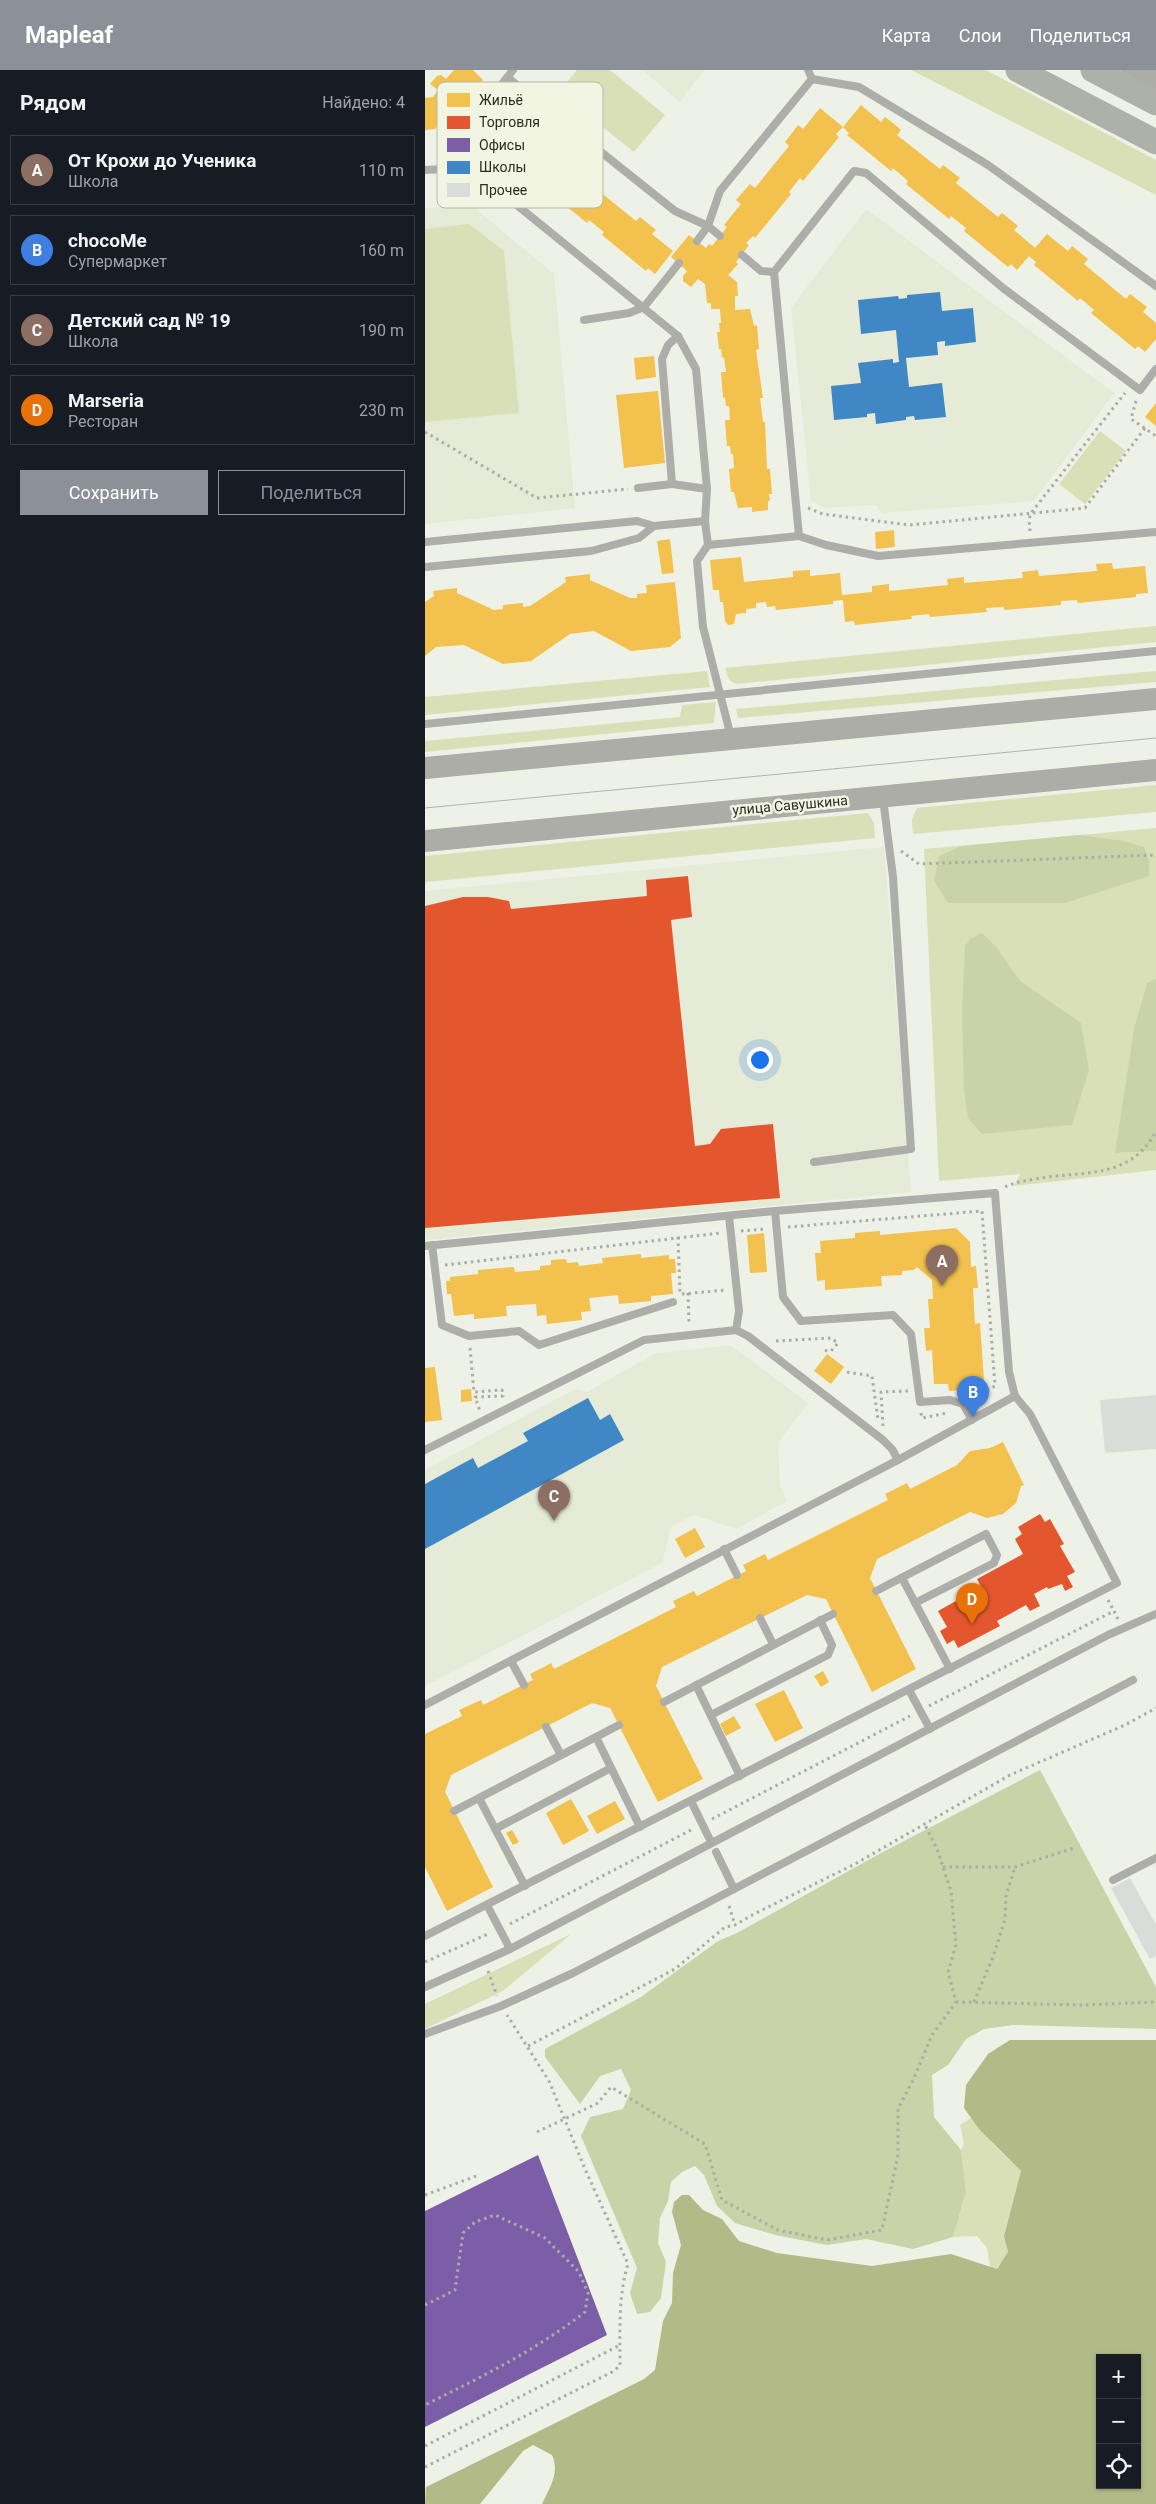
<!DOCTYPE html>
<html lang="ru">
<meta charset="utf-8">
<style>
body{margin:0;font-family:Roboto,sans-serif;background:#242831;color:#f1f3f6}
.controls{position:absolute;right:15px;bottom:15px;display:grid;overflow:hidden;border-radius:0px;box-shadow:0 1px 4px #0004}
.controls button{width:45px;height:45px;display:grid;place-items:center;padding:0;border:0;border-bottom:1px solid #363941;background:#171b24;color:#f1f3f6;font:25px sans-serif}
.you{position:absolute;left:334px;top:989px;width:18px;height:18px;margin:-12px;border:4px solid #fff;border-radius:50%;background:#1a73e8;box-shadow:0 0 0 8px #1a73e833}
.badge{display:grid;place-items:center;width:32px;height:32px;border-radius:50%;background:#8c9099;color:#fff;font-size:16px;font-weight:700}
.pin{position:absolute;translate:-50% -41px;filter:drop-shadow(0 1px 2px #0008)}
.pin::after{content:'';position:absolute;top:26px;width:18px;height:15px;background:inherit;clip-path:polygon(0 0,100% 0,50% 100%)}
.list{margin:0;padding:0;list-style:none}
h2{display:flex;justify-content:space-between;align-items:center;height:65px;margin:0;padding:0 20px;font-size:21px}
h2 small{font-size:16px;font-weight:400;color:#9ea1a6}
.list li{display:grid;grid-template-columns:32px 1fr auto;gap:15px;align-items:center;box-sizing:border-box;height:70px;margin:0 10px 10px;padding:0 10px;border:1px solid #363941;border-radius:0px}
.list b{display:block;font-size:19px;white-space:nowrap}
.list p{margin:0;font-size:16px;white-space:nowrap;color:#9ea1a6}
.list em{font-size:16px;font-style:normal;color:#9ea1a6}
.actions{display:flex;gap:10px;padding:15px 20px}
.actions a{flex:1;padding:11px 0;border:1px solid #8c9099;border-radius:0px;text-align:center;font-size:18px;color:#8c9099}
.actions .main{background:#8c9099;color:#fff}
.icon{flex:none;width:28px;height:28px;fill:none;stroke:currentColor;stroke-width:2;stroke-linecap:round;stroke-linejoin:round}
.map{position:relative;flex:none;width:731px;height:2434px;overflow:hidden}
header{display:flex;align-items:center;gap:30px;box-sizing:border-box;height:70px;padding:0 25px;background:#8c9099;color:#fff}
header strong{font-size:24px}
nav{display:flex;gap:28px;margin-inline-start:auto;font-size:18px}
main{display:flex}
aside{flex:1;background:#171b24}
.map>svg:first-child{display:block}
</style>
<header>
<strong>Mapleaf</strong>
<nav><a>Карта</a><a>Слои</a><a>Поделиться</a></nav>
</header>
<main>
<aside>
<h2>Рядом<small>Найдено: 4</small></h2>
<ul class="list">
<li><span class="badge" style="background:#8d6e63">A</span><div><b>От Крохи до Ученика</b><p>Школа</p></div><em>110 m</em></li>
<li><span class="badge" style="background:#3f7fe0">B</span><div><b>chocoMe</b><p>Супермаркет</p></div><em>160 m</em></li>
<li><span class="badge" style="background:#8d6e63">C</span><div><b>Детский сад № 19</b><p>Школа</p></div><em>190 m</em></li>
<li><span class="badge" style="background:#e8710a">D</span><div><b>Marseria</b><p>Ресторан</p></div><em>230 m</em></li>
</ul>
<div class="actions"><a class="main">Сохранить</a><a>Поделиться</a></div>
</aside>
<div class="map">
<svg width="731" height="2434" viewBox="0 0 731 2434">
<rect width="100%" height="100%" fill="#eef1e6"/>
<g fill="#e6ebd7">
<path d="M217,0H279L255,32Z"/>
<path d="M46,135L129,204L150,438L0,454V138Z"/>
<path d="M441,139L689,323L609,431L457,443L450,435L399,438L386,430L366,238Z"/>
<path d="M459,777L486,1122L0,1170V821Z"/>
<path d="M305,1275L383,1333L353,1373L355,1416L362,1431L311,1459L269,1445L246,1457L237,1493L0,1616V1400L150,1319L162,1322L229,1284Z"/>
</g>
<g fill="#d9e0b8">
<path d="M152,0H185L240,45L209,82L134,22Z"/>
<path d="M486,0H561L731,90V125Z"/>
<path d="M44,154L79,181L94,343L0,352V159Z"/>
<path d="M675,361L701,381L660,434L634,414Z"/>
<path d="M731,556V572L311,614L304,610L300,598Z"/>
<path d="M282,601L285,617L0,645V627Z"/>
<path d="M731,601V612L313,648L311,639Z"/>
<path d="M291,632L289,653L0,682V671L255,647L257,635Z"/>
<path d="M731,715V742L488,764L487,749L492,738Z"/>
<path d="M443,743L449,753L450,768L0,812V786Z"/>
<path d="M731,758V908L722,913L690,1083L731,1081V1100L589,1116L595,1104L514,1111L499,779Z"/>
<path d="M146,1864L78,1921L0,1959V1934Z"/>
<path d="M546,2048L572,2078L596,2101L579,2166L584,2182L571,2199L565,2198L562,2178L552,2166L528,2167L541,2122L536,2080L539,2073L535,2055Z"/>
</g>
<g fill="#cad2a7">
<path d="M654,765L699,771L719,777L724,790V806L640,833H523L509,811L514,786L537,776Z"/>
<path d="M557,863L571,877L595,911L656,953L664,1000L647,1055L557,1064L543,1048L539,1020L537,942L540,876L545,869Z"/>
<path d="M731,908V1081L690,1083L709,959L722,913Z"/>
<path d="M615,1700L731,1917V1959L588,1955L559,1959L541,1969L523,1995L507,2005L509,2047L536,2080L541,2122L528,2167L488,2179L441,2169L402,2175L350,2165L310,2153L292,2136L279,2105L270,2096L257,2102L246,2112L243,2131L235,2148L233,2173L241,2192L236,2228L225,2242L212,2244L205,2223L212,2198L156,2066L165,2047L198,2039L206,2020L196,1999L175,2006L155,2034L120,1987V1979L216,1927L293,1871L312,1863L456,1783Z"/>
</g>
<path fill="#b2bb88" fill-rule="evenodd" d="M585,1970H731V2434H117C125,2417 135,2403 127,2385L108,2375L98,2381L55,2434H0L1,2417L219,2309L230,2300L238,2251L247,2233L248,2203L256,2175L247,2142L249,2132L257,2125H264L278,2140L297,2149L314,2171L352,2183L447,2196L526,2184L572,2199L583,2182L579,2166L596,2101L554,2059L539,2038L541,2015L563,1984ZM675,2288H712V2415H675Z"/>
<g fill="#f2c14e">
<path d="M29,0H48L58,10L44,28L48,31L46,33L65,49L73,39L94,56L98,51L114,64L110,68L152,103L156,99L173,112L169,117L211,151L215,147L231,160L227,164L248,181L230,204L223,198L221,201L177,165L179,162L164,150L162,153L119,118L121,115L106,102L104,105L60,69L62,67L55,61L47,71L31,57L29,60L17,50L10,59L0,60V28L8,27L13,20L5,14L12,6L16,5L21,9Z"/>
<path d="M436,35L456,52L460,47L468,53L476,60L472,65L515,99L518,95L526,101L535,108L531,113L573,147L577,143L593,156L589,160L610,178L622,164L643,181L647,176L663,189L659,194L701,229L705,224L722,237L718,242L731,253V269L720,282L713,276L710,279L666,243L669,240L655,228L653,231L609,195L611,192L604,186L592,200L586,194L583,197L539,161L541,158L526,146L524,149L481,114L483,111L468,98L466,101L422,65L424,63L418,57Z"/>
<path d="M395,38L418,57L411,64L414,67L378,111L375,108L364,122L366,124L330,168L328,166L321,173L324,175L311,192L313,194L303,205L312,212L313,226H310V240L325,239L329,256L332,255L334,279L331,280L338,328H335L338,352H340L342,399H345L347,424H344L345,431H343V440L327,442V437L313,438L309,422H306L304,399L309,398L308,384H306L305,376H302L300,350H305L304,336H301L300,327L298,328L296,302H301L299,287L297,288L296,279H294L292,262H295L294,253H296L295,239H286V233H282L280,214L273,209L266,217L258,211V206L262,201L246,187L264,165L281,178L284,174L287,176L302,157L299,155L316,134L311,130L325,114L330,118L364,76L360,72L367,63L373,55L378,59Z"/>
<path d="M229,286L231,307L211,310L209,288Z"/>
<path d="M233,321L240,393L199,398L191,325Z"/>
<path d="M731,333V356L720,347Z"/>
<path d="M469,460L470,477L451,479L450,462Z"/>
<path d="M245,469L249,503L237,504L232,471Z"/>
<path d="M316,487L319,512L368,507V501L385,500V506L415,503L417,525L447,522V516L456,515L464,514V521L523,515L522,509L539,507V513L598,508L597,502L613,500L614,506L672,501L671,494L687,493L688,499L720,496L723,523L711,524V527L653,533L652,530L636,531V535L579,540V537L561,538L562,542L505,547L504,544L486,546L487,549L430,555L429,551L420,552L418,530L408,531V534L351,540L350,536L342,537L341,532L331,533V538L321,539V543L311,544L309,554L303,555L300,551L298,532H295L294,520H288L285,490Z"/>
<path d="M165,504V510L205,528H212V524L222,523L221,515L250,512L256,568L245,577L206,581L169,561L145,564L106,591L78,594L39,575L11,577L0,586V532L9,526L8,521L32,518V523L69,540L78,539V535L98,533V537L105,536L141,512L140,507Z"/>
<path d="M531,1158L545,1172L546,1197L551,1196L553,1218H548L550,1254L555,1253L559,1311L550,1312L551,1319L524,1321L523,1314H509L507,1280L501,1281L499,1258H505L503,1229H508L507,1210L492,1197L489,1200L477,1201V1205L456,1206L457,1216L400,1220V1210L392,1211L390,1183H396L395,1171L430,1168V1163L455,1161V1165Z"/>
<path d="M339,1163L342,1202L325,1203L322,1165Z"/>
<path d="M216,1184V1188L244,1185V1189H250L251,1203H246L248,1224L226,1226V1231L194,1234L193,1225L164,1228L166,1241L156,1242L157,1250L122,1254L121,1245L112,1246L111,1234L81,1236L82,1246L49,1249V1244L29,1246L26,1224H22L21,1211H25V1207L53,1204V1200L89,1197L90,1202L115,1200V1196L126,1195V1190L141,1189L142,1193L153,1192L154,1196L178,1193L177,1188Z"/>
<path d="M402,1284L419,1297L406,1314L389,1301Z"/>
<path d="M10,1297L17,1350L0,1352V1298Z"/>
<path d="M46,1319L47,1331L36,1332V1320Z"/>
<path d="M578,1372L599,1415L596,1416L591,1433L578,1444L562,1448L545,1442L452,1489L445,1508L491,1599L447,1622L401,1529L382,1525L237,1597L231,1616L278,1709L233,1732L185,1638L167,1633L26,1705L20,1722L68,1817L22,1841L0,1797V1664L37,1646L34,1640L56,1630L58,1635L108,1610L105,1604L119,1597L126,1593L129,1599L251,1537L248,1531L269,1521L272,1526L321,1501L318,1495L340,1484L343,1490L463,1430L460,1424L482,1413L485,1419L532,1395L545,1381L565,1378Z"/>
<path d="M270,1458L280,1477L260,1488L250,1469Z"/>
<path d="M398,1601L404,1612L396,1617L389,1606Z"/>
<path d="M359,1620L378,1658L350,1672L330,1634Z"/>
<path d="M309,1646L316,1658L301,1666L295,1654Z"/>
<path d="M146,1729L164,1761L138,1775L121,1743Z"/>
<path d="M190,1731L200,1749L172,1764L162,1746Z"/>
<path d="M87,1760L94,1772L88,1775L81,1763Z"/>
</g>
<g fill="#e4572e">
<path d="M263,806L267,847L246,850L270,1076L285,1074L296,1059L348,1054L355,1128L0,1158V836L38,827H63L84,831L86,839L222,826L221,810Z"/>
<path d="M615,1444L620,1452L625,1449L639,1474L635,1476L650,1502L642,1506L648,1517L640,1521L637,1514L623,1519L622,1517L609,1524L615,1536L605,1541L601,1535L572,1551L575,1556L533,1578L529,1570L522,1574L515,1561L522,1557L513,1541L556,1517L552,1509L598,1484L590,1469L597,1464L593,1457Z"/>
</g>
<path fill="#7b5ea7" d="M113,2085L182,2265L0,2357V2141Z"/>
<g fill="#3f88c5">
<path d="M515,222L517,241L548,238L551,272L520,276V271L512,272L513,285L481,288L484,317L517,313L521,347L490,350L489,346L481,347V350L451,354L450,343L442,344V347L409,350L406,316L436,313L433,293L468,289V293L474,292L471,260L436,264L433,230L473,226L474,229L482,228V225Z"/>
<path d="M163,1328L175,1350L185,1344L199,1370L0,1479V1414L48,1388L53,1398L103,1371L98,1363Z"/>
</g>
<g fill="#d9ddda">
<path d="M731,1325V1379L680,1383L675,1330Z"/>
<path d="M705,1808L731,1855V1886L725,1889L686,1818Z"/>
</g>
<g fill="none" stroke-linecap="round" stroke-linejoin="round">
<g stroke="#abaca6" stroke-width="3" stroke-dasharray="2.5 4" stroke-linecap="butt">
<path d="M711,331L706,349L731,366"/>
<path d="M0,362L112,428L203,419"/>
<path d="M383,438L398,444L484,455L660,438L720,358"/>
<path d="M605,461L604,449L606,443L700,323"/>
<path d="M476,781L494,794L731,785"/>
<path d="M580,1117C590,1112 599,1111 610,1109C657,1100 705,1111 731,1061"/>
<path d="M363,1157L557,1141L570,1316L547,1329"/>
<path d="M316,1161L340,1159"/>
<path d="M253,1167L255,1224"/>
<path d="M20,1195L295,1163"/>
<path d="M263,1223L264,1254"/>
<path d="M257,1224L301,1220"/>
<path d="M351,1271L406,1268L413,1273L406,1281L396,1280"/>
<path d="M45,1278L49,1322L77,1320L78,1326L50,1327L55,1341"/>
<path d="M422,1302L447,1306L453,1350"/>
<path d="M496,1343L497,1348L522,1343"/>
<path d="M458,1356L456,1322L483,1321"/>
<path d="M683,1530L689,1541"/>
<path d="M504,1636L689,1541L693,1549"/>
<path d="M287,1749L485,1646"/>
<path d="M518,1797H590L649,1778"/>
<path d="M304,1836L310,1855"/>
<path d="M85,1854L268,1759"/>
<path d="M0,1892L63,1864"/>
<path d="M63,1901L72,1926"/>
<path d="M531,1932L658,1935L729,1932"/>
<path d="M549,1932L568,1887L580,1850L581,1826L590,1797"/>
<path d="M103,1976L250,1899L300,1857L310,1855L329,1844L430,1794L585,1705L700,1655L731,1638"/>
<path d="M112,2062L173,2033L186,2017L280,2074L297,2130L353,2160L402,2170L457,2160L473,2085V2039L489,2008L507,1965L531,1932L523,1902L531,1875L526,1821L512,1779L499,1753"/>
<path d="M0,2125L54,2105"/>
<path d="M0,2235L30,2220L38,2163L50,2152L70,2145L120,2168L154,2202L163,2223L160,2242C108,2282 58,2306 0,2335"/>
<path d="M0,2376L193,2276"/>
<path d="M0,2397L187,2302L195,2296C195,2262 193,2226 203,2194L160,2099L124,2011L82,1945"/>
</g>
<g stroke="#adaeaa" stroke-width="8">
<path d="M83,8L250,141L283,156L295,166"/>
<path d="M387,9L434,17L563,95L731,216"/>
<path d="M51,19L66,30"/>
<path d="M17,99L26,79L88,0"/>
<path d="M0,100L17,99L56,106L253,266L271,299L282,419L280,451L283,475L272,491L278,557L306,667"/>
<path d="M272,171L283,156L295,121L387,9L383,0"/>
<path d="M317,185L336,201L349,202"/>
<path d="M159,250L204,243L219,237L254,193"/>
<path d="M247,414L282,419"/>
<path d="M213,418L247,414L237,289L243,275L253,266"/>
<path d="M374,466L349,202L429,101L441,103L578,218L715,320L731,299"/>
<path d="M0,472L212,451L229,456"/>
<path d="M283,475L374,466L401,475L453,486L731,462"/>
<path d="M0,497L166,481L214,468L229,456L280,451"/>
<path d="M0,654L731,581"/>
<path d="M389,1092L486,1079L468,807L458,729"/>
<path d="M350,1141L358,1227L376,1251L468,1245L486,1264L495,1332L525,1330L538,1334L547,1350"/>
<path d="M7,1175L17,1255L44,1266L94,1261L114,1275L248,1232"/>
<path d="M0,1176L350,1141L570,1123L584,1302L590,1326L605,1344L692,1513L0,1866"/>
<path d="M311,1260L323,1266L458,1370L467,1379L473,1390"/>
<path d="M0,1380L219,1270L311,1260L314,1241L304,1146"/>
<path d="M299,1479L312,1505"/>
<path d="M477,1508L525,1599"/>
<path d="M451,1521L561,1464L572,1485L569,1493L490,1533"/>
<path d="M335,1548L348,1574"/>
<path d="M86,1591L99,1615"/>
<path d="M271,1615L315,1706"/>
<path d="M484,1620L505,1659"/>
<path d="M239,1632L408,1544"/>
<path d="M0,1635L473,1390L590,1326"/>
<path d="M286,1645L403,1585L407,1575L395,1550"/>
<path d="M121,1657L136,1685"/>
<path d="M171,1667L215,1757"/>
<path d="M54,1728L100,1816"/>
<path d="M266,1731L286,1772"/>
<path d="M29,1741L194,1655"/>
<path d="M70,1759L186,1698"/>
<path d="M291,1782L309,1819L708,1610"/>
<path d="M688,1810L731,1788"/>
<path d="M62,1835L85,1879"/>
<path d="M0,1917L85,1879L683,1565L731,1544"/>
<path d="M0,1964L76,1936L148,1903L309,1819"/>
</g>
<g stroke="#abada6" stroke-width="22">
<path d="M707,0L731,12"/>
<path d="M0,698L731,629"/>
<path d="M0,771L731,700"/>
</g>
<g stroke="#aeb0aa" stroke-width="25">
<path d="M593,0L731,72"/>
<path d="M668,0L731,33"/>
</g>
<path stroke="#b2b5ae" stroke-width="1" d="M0,738L731,668"/>
</g>
<g text-anchor="middle" dominant-baseline="central" stroke-width="5" stroke-linejoin="round" paint-order="stroke">
<g font-size="14" fill="#2a2c24" stroke="#f1f5e2">
<text transform="translate(365 735) rotate(-5)">улица Савушкина</text>
</g>
</g>
<rect x="12" y="12" width="166" height="126" rx="8" fill="#f1f5e2" stroke="#b5b9a9" stroke-width="1"/>
<rect x="22" y="23" width="23" height="14" fill="#f2c14e"/>
<rect x="22" y="46" width="23" height="13" fill="#e4572e"/>
<rect x="22" y="68" width="23" height="14" fill="#7b5ea7"/>
<rect x="22" y="91" width="23" height="13" fill="#3f88c5"/>
<rect x="22" y="113" width="23" height="14" fill="#d9ddda"/>
<g font-size="14" fill="#2a2c24">
<text x="54" y="35">Жильё</text>
<text x="54" y="57">Торговля</text>
<text x="54" y="80">Офисы</text>
<text x="54" y="102">Школы</text>
<text x="54" y="125">Прочее</text>
</g>
</svg>
<div class="controls">
<button>+</button>
<button>−</button>
<button><svg class="icon" aria-label="locate" viewBox="0 0 24 24"><circle cx="12" cy="12" r="6"/><path d="M12 2v4M12 18v4M2 12h4M18 12h4"/></svg></button>
</div>
<div class="you"></div>
<div class="pin badge" style="left:517px;top:1216px;background:#8d6e63">A</div>
<div class="pin badge" style="left:548px;top:1347px;background:#3f7fe0">B</div>
<div class="pin badge" style="left:129px;top:1451px;background:#8d6e63">C</div>
<div class="pin badge" style="left:547px;top:1554px;background:#e8710a">D</div>
</div>
</main>
